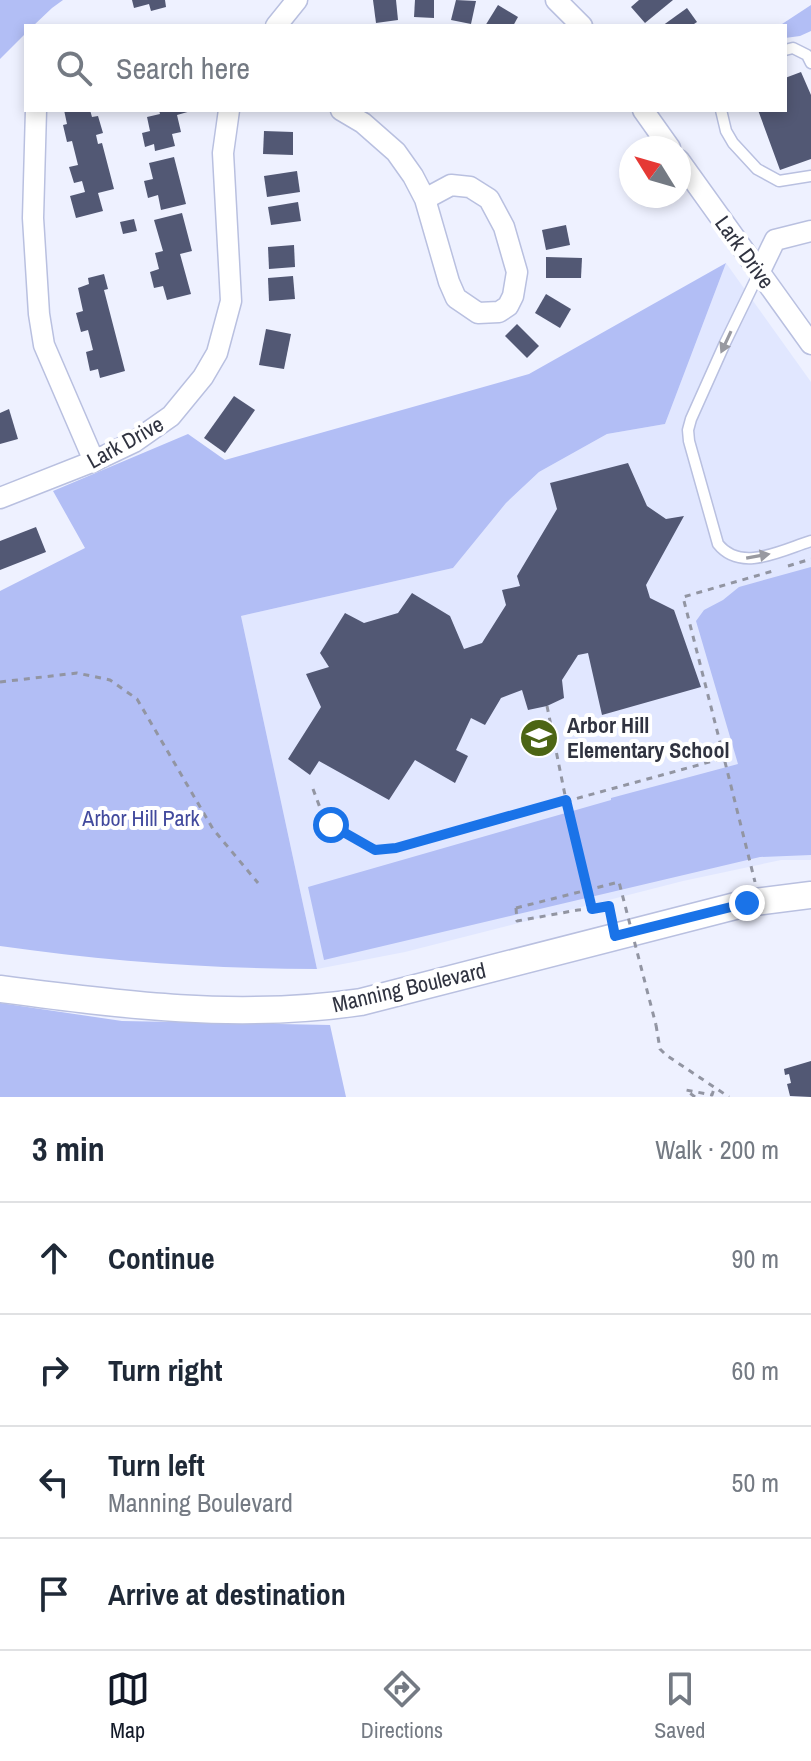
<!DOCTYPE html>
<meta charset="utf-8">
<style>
body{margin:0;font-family:"Archivo Narrow",sans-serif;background:#f2f2f3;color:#1f2937}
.compass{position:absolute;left:619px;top:136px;width:72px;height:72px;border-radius:50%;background:#fff;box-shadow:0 4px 12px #0003;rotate:307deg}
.stop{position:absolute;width:24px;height:24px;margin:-18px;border:6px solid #1a73e8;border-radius:50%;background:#fff}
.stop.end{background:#1a73e8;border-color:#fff;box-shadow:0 2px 8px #0008}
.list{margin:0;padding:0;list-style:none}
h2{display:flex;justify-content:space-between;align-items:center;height:104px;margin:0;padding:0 32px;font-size:34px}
h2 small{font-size:26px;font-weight:400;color:#747a83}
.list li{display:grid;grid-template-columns:52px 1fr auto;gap:24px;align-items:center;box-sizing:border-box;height:112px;padding:0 32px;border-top:2px solid #e0e1e3}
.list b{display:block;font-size:30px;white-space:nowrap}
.list p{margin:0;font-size:26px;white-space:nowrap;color:#747a83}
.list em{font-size:26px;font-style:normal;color:#747a83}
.icon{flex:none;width:44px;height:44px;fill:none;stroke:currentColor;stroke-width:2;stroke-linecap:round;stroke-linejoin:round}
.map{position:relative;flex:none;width:811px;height:1097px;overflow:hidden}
.search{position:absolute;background:#fff;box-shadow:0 4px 12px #0003;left:24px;right:24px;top:24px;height:88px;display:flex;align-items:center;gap:20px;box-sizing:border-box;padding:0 28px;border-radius:0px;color:#747a83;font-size:30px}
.sheet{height:552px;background:#fff}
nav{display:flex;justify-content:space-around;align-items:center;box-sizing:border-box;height:112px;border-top:2px solid #e0e1e3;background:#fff;font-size:22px;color:#747a83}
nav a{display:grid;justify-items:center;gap:4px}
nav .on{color:#111827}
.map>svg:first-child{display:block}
</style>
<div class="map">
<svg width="811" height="1097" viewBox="0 0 811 1097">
<rect width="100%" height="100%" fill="#eef1ff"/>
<path fill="#e1e7ff" d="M726,263L811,382V860H781L683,881L405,952L317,969L241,616L453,568L506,503L539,472L607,434L665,424Z"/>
<g fill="#b2bef5">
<path d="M0,0H63L52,8L33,26H26V33L0,59Z"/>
<path d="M811,5V31L800,36L785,38V26H779Z"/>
<path d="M726,263L665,424L607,434L539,472L506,503L453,568L241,616L317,969C211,969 105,961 0,946V591L85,548L53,491L188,434L225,460L529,374Z"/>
<path d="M811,567V855L760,857L324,960L308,887L611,800V798L738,764L696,621L704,610L723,600L739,587Z"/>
<path d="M0,1003L122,1021L330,1025L346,1097H0Z"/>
</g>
<g fill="#525874">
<path d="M132,0H165L166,7L151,11L149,4L134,8Z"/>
<path d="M373,0H396L398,20L376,23Z"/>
<path d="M415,0H434V18L414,17Z"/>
<path d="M456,0L476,1L471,24L451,20Z"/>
<path d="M639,0H673L645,23L631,7Z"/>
<path d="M498,5L518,17L513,26H485Z"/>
<path d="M687,8L697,22L691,26H662Z"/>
<path d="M801,72L811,95V159L780,170L758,110H785V78Z"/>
<path d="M64,110H90L92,117L98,116L103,133L96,135L98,144L102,143L114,189L98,193L103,211L76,218L70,196L85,192L82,181L74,183L69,167L78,165L72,141L67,142L63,125L67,124Z"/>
<path d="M159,110L191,111L177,115L181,132L172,134L175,146L155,151L154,144L145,147L142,133L150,131L147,117L160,114Z"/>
<path d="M264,131L293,132V155L263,154Z"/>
<path d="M174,157L186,204L161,210L158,195L148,198L144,181L153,179L149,163Z"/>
<path d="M297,171L300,192L267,197L264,176Z"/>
<path d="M298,202L301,221L271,225L268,207Z"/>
<path d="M182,213L192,251L180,254L191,294L167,300L163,286L154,288L150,272L159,269L155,253L163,251L154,220Z"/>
<path d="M134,219L137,231L123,234L120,222Z"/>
<path d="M566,225L570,245L546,250L542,230Z"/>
<path d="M294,245L295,267L269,269L268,247Z"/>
<path d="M546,257L582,258L581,278H546Z"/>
<path d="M104,274L108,289L104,290L125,371L100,378L98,369L90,371L86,352L93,350L88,330L81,332L76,313L83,311L78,288L89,284L88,278Z"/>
<path d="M293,276L295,299L269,301L268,278Z"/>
<path d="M546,294L571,309L560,328L535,313Z"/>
<path d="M517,324L539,346L527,358L505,336Z"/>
<path d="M266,329L291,334L284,369L259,365Z"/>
<path d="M234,396L255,410L225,453L204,438Z"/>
<path d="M9,409L18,439L0,444V413Z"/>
<path d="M628,463L647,506L666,519L684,516L646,585L650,598L674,610L701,687L602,715L588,653L578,655L562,680L564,698L547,706L528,710L522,690L501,698L485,725L471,718L456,750L468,756L455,783L415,760L389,800L319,761L310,775L288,759L321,707L306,674L329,667L320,653L345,613L364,623L398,613L412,593L450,616L464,649L482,643L506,605L502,590L520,586L517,576L557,509L550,483Z"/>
<path d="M36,527L46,552L0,570V541Z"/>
<path d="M811,1061V1097L790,1096L787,1084L791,1083L789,1074L785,1075L784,1069Z"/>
</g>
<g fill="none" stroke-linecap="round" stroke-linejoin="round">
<g stroke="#b9c0e0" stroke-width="13">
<g id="lane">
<path d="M785,50L793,48L807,55L811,63"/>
<path d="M721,110L726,131L733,143L757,169L779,181L811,176"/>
<path d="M759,273L725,343L691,419L688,430L689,441L718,544C741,573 782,550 811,541"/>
</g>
</g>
<g stroke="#b9c0e0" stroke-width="23">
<g id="street">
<path d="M556,0L582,26"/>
<path d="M276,26L297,0"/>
<path d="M36,110L33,218L39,314L44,345L94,461"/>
<path d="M341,110L363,123L396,152L413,176L425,199L449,282L456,298L478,313L499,312L508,306L513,296L517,272L504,227L489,199L470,187L451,185L425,199"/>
<path d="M643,110L670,148"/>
<path d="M679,160L811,344"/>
<path d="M760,271L775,240L811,231"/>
<path d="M0,498L94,461L134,442L171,416L203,377L217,353L231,301L223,153L229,110"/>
</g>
</g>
<g stroke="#b9c0e0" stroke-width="29">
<path id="secondary" d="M0,989C122,1005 238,1020 361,1002L747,903L811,895"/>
</g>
<g stroke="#9295a2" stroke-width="3" stroke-dasharray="6 6" stroke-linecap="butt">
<path d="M788,566L811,559"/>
<path d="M0,682L77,673L110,680L137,699L213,829L258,883"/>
<path d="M547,706L566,800L592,909L609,906L611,917"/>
<path d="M724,758L683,597L773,571"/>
<path d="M313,789L322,813L331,825L375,850L396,848L724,758L755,882"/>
<path d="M516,908L517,921L578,910L592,909"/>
<path d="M656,1025L660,1049L666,1055L729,1097"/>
<path d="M695,1097L686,1090L712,1095L714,1089"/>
</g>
<use href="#lane" stroke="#fff" stroke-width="10"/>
<use href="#street" stroke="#fff" stroke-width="20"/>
<use href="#secondary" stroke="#fff" stroke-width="26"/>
<path stroke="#9295a2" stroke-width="3" stroke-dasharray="6 6" stroke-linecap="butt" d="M516,908L619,882L656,1025"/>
</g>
<defs><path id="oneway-solid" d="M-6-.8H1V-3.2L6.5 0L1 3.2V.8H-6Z" transform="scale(2)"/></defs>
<g fill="#9899a0">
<use href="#oneway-solid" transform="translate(726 342) rotate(115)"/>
<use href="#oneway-solid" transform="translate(758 556) rotate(-10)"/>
</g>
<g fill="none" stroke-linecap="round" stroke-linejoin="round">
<path stroke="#1a73e8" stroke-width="10" d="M331,825L375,850L396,848L566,800L592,909L609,906L615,936L747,903"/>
</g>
<defs>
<g id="school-disc" transform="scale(2)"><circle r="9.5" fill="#4c6514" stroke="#fff"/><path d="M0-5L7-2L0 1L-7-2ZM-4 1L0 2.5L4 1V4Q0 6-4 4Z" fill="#fff"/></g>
</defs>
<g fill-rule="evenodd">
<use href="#school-disc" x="539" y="738"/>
</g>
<g text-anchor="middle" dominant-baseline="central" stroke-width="8" stroke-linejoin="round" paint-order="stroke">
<g font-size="22" fill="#303340" stroke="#fff">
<text transform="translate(745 252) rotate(54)">Lark Drive</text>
<text transform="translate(125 442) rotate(-29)">Lark Drive</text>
<text transform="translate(409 987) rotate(-13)">Manning Boulevard</text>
</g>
<g font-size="22" font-weight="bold" fill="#303340" stroke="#fff" text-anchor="start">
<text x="567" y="725">Arbor Hill<tspan x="567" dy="25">Elementary School</tspan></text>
</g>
<g font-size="22" fill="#424a9d" stroke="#fff">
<text x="141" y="818">Arbor Hill Park</text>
</g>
</g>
</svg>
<svg class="compass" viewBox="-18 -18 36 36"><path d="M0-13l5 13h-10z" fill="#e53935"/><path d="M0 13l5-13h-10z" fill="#747a83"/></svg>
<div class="stop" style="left:331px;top:825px"></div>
<div class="stop end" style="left:747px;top:903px"></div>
<div class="search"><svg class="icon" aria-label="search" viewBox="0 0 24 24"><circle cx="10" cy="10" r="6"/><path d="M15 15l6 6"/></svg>Search here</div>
</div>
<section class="sheet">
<h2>3 min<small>Walk · 200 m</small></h2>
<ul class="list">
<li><svg class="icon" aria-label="ahead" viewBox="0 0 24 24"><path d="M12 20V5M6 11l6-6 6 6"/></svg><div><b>Continue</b></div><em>90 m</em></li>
<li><svg class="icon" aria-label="right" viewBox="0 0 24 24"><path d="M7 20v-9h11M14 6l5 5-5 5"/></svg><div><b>Turn right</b></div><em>60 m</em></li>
<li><svg class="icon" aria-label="left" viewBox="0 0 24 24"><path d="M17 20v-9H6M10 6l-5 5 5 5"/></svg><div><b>Turn left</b><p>Manning Boulevard</p></div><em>50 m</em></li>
<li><svg class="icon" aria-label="arrive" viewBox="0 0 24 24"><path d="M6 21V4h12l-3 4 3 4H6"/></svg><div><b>Arrive at destination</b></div></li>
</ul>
</section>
<nav>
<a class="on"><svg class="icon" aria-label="map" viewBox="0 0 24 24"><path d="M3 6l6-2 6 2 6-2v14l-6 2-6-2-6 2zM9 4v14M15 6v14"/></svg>Map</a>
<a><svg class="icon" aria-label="directions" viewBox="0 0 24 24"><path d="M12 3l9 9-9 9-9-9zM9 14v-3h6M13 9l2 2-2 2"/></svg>Directions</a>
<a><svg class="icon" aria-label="saved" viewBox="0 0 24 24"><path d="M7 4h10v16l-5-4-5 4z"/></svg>Saved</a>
</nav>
